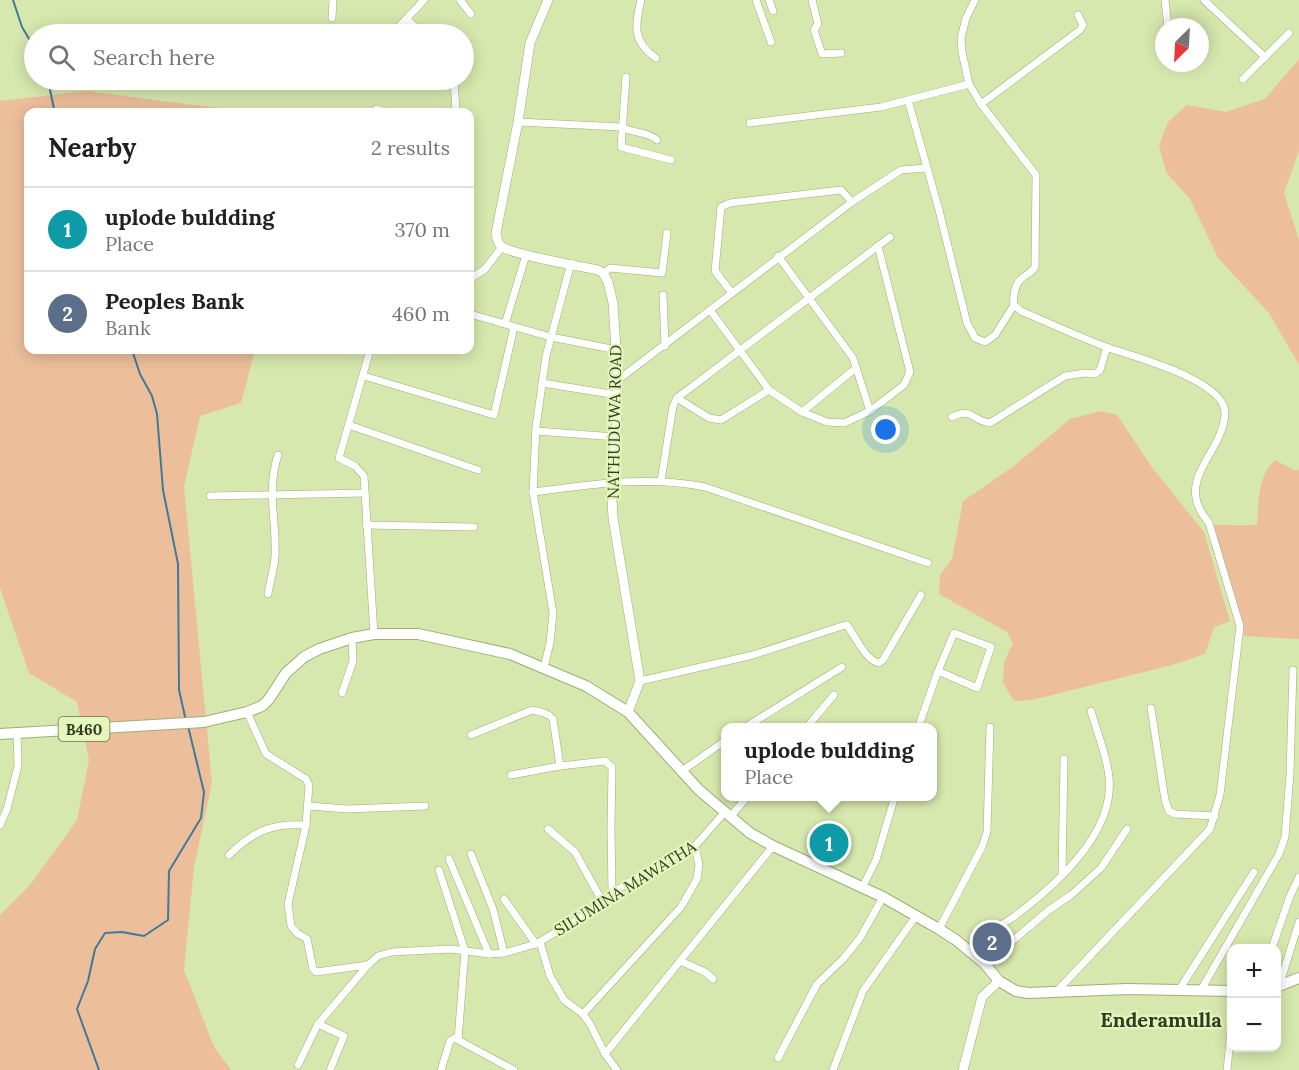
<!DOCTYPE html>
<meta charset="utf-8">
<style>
body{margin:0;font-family:Lora,serif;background:#f2f2f2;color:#202124}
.controls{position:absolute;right:18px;bottom:18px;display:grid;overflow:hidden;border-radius:12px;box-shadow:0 3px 15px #0003}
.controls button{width:54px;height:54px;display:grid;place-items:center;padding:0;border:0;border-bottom:2px solid #e0e0e0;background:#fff;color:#202124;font:30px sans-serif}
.compass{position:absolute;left:1155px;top:18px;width:54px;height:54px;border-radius:50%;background:#fff;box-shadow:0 3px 15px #0003;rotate:204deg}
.you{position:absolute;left:886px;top:430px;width:21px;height:21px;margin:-15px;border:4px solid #fff;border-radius:50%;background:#1a73e8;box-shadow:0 0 0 9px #1a73e833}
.badge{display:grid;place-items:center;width:39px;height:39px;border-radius:50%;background:#814bc2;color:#fff;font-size:20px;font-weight:700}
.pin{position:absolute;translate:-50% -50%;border:3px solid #fff;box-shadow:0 2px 6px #0006}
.popup{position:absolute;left:721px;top:723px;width:216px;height:78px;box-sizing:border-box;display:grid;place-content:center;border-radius:12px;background:#fff;filter:drop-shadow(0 2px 4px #0005);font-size:20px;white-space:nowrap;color:#757577}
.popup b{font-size:22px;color:#202124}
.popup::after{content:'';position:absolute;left:50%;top:100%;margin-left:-12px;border:12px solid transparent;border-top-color:#fff}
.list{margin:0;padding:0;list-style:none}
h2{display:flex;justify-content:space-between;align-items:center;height:78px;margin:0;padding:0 24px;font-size:26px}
h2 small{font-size:20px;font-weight:400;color:#757577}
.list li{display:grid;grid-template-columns:39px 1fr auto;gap:18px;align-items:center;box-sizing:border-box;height:84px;padding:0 24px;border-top:2px solid #e0e0e0}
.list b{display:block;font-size:22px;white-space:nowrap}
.list p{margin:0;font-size:20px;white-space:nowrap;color:#757577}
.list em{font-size:20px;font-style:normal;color:#757577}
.icon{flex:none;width:33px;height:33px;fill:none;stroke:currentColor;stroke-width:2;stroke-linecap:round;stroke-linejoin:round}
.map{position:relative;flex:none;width:1299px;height:1070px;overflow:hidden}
.search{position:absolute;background:#fff;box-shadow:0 3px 15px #0003;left:24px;top:24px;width:450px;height:66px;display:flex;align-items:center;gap:15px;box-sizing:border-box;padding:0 21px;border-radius:33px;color:#757577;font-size:22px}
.panel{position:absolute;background:#fff;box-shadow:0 3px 15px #0003;left:24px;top:108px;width:450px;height:246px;border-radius:12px}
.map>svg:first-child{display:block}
</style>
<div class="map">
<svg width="1299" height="1070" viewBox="0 0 1299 1070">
<rect width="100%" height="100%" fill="#d7e8ae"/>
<g fill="#ecbf9a">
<path d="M1299,59V151L1284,193L1299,240V365L1269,313L1218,258L1190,199L1166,172L1159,146L1168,122L1187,105L1226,112L1265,99Z"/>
<path d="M86,91L248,112H28V350H255L241,403L200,416L184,487L212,783L194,867L184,970L214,1047L231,1070H0V915L30,885L77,820L89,760L77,702L29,673L0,588V101Z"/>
<path d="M1101,411L1117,415L1151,466L1204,532L1230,621L1214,627L1205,654L1172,665L1032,700L1014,701L1003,683L1004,662L1013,643L1007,632L939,594L940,575L952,559L963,501L1014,466L1070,419Z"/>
<path d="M1275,460L1296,471L1299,469V639L1244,636L1212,525C1227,524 1242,527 1257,524C1259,501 1257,477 1275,460Z"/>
</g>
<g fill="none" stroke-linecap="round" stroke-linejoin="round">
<g stroke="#417a98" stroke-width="2">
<path d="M13,0L22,27L34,47"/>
<path d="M48,80L54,109L60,112"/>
<path d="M132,350L140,374L152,396L157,414L163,490L178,564L179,690L186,721"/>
<path d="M99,1070L77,1009L88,981L95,949L105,933L122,932L144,936L168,920L169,871L201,818L204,792L188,726"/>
</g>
<g stroke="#9eae76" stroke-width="8">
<g id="street">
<path d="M460,0L471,14"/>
<path d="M641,0C635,26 632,41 656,58"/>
<path d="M756,0L771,42"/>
<path d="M769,0L773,11"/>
<path d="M812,0L818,24L814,30L822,54L841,53"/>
<path d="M975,0L966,18L961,38L962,52L969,84L981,104L1036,175L1035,267C1031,274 1024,275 1020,280C1014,287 1013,298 1014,305L1021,311C1049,323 1077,336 1106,347C1131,356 1227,380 1225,414C1222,456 1172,480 1209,523L1240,626L1220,795L1210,829L1057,991"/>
<path d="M1165,0L1168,27"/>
<path d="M1204,0L1265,57"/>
<path d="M332,18L333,0"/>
<path d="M407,19L422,34"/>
<path d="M392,34L424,0"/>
<path d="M626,77L621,147L671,160"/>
<path d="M1243,79L1289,33"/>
<path d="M454,80L456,112"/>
<path d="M908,100L939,210L967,323L975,338L985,342L995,335L1014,305"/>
<path d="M981,104L1080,30L1083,25L1078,15"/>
<path d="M376,109L387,112"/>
<path d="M518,122L622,127C634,134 647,131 657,140"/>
<path d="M750,123L881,107L969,84"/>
<path d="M778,256L853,358L870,411"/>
<path d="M603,273L610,268L662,273L667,233"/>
<path d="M470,279L485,269L502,247"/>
<path d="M732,293L715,271L721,207L730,203L841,190L852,202"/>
<path d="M663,295L665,346"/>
<path d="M710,310L769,390L802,412L827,422L844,423L870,411L904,385L910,372L878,246"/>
<path d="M470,314L551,337L617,350"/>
<path d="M505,324L526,255"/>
<path d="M370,350L339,458L355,466L364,476L374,634"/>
<path d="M364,376L494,415L514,327"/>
<path d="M618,380L852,202L901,170L926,168"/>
<path d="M542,383L617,395"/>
<path d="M677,398L709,418L721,420L769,390"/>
<path d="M802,412L856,368"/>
<path d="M952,417C973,407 970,420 990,423L1065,376L1085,373L1095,374L1100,370L1107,347"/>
<path d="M349,425L478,470"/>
<path d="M536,431L616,437"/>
<path d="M661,481L673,406L677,398L890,237"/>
<path d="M533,492C590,485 648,475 705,487L928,563"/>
<path d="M210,496L365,493"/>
<path d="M366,525L474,527"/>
<path d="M268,594C270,582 274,569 275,557C277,521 266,491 278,455"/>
<path d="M544,667L550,643L553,613L533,492L536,427L546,356L571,263"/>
<path d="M640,681L753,655L842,626L847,625C855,636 866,661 879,663L883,660L921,595"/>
<path d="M342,693L353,661L352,638"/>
<path d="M1151,708L1165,800L1169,811L1175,814L1215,816"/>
<path d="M247,712L266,754L306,779L309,785L306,825L288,904L291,926L297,933L307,939L313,969L316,972L368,965L378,956L392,952L451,949L489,954L504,953L536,944L588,913L612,893L648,870L695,846L724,813"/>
<path d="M744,728L842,667"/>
<path d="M806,728L834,695"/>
<path d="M918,728L938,671L954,633L991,647L977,688L938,671"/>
<path d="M471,735L532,710C540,711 548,713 553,719L560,766L605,761L612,767L611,828L612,893"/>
<path d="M682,771L726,740"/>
<path d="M511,775L560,766"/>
<path d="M309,806L347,809L425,806"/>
<path d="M730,817L748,796"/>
<path d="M0,825L7,809L18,766L17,732"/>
<path d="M548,829L575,852L602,901"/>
<path d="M471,854L493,909L504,953"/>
<path d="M229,855C254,831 271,823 306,825"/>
<path d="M449,859L489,954"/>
<path d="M439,870L465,951L458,1040L514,1070"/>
<path d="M1062,875L1064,759"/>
<path d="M862,888L876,860L895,796"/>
<path d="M504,899L536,944"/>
<path d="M939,929L982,847L987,832L990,727"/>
<path d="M540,942L550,976L564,1000L583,1014L590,1024L605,1054L773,846"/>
<path d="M1272,948L1290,896L1299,877"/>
<path d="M969,951C975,945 981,937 989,932C996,927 1005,923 1012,918C1054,887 1115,834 1109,777C1107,756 1097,732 1091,711"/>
<path d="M680,961L705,972L713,979"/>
<path d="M985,964L1049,910L1071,895L1101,868L1127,829"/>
<path d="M1279,986L1299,922"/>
<path d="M1179,990L1254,872"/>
<path d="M1201,990L1279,854L1285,837L1290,774L1293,670"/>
<path d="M583,1014L681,907L697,879L699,865L695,846"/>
<path d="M318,1024L344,1036L330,1070"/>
<path d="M605,1054L617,1070"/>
<path d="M778,1058L817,984L843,959L860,938L883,897"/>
<path d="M298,1065L318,1024L368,965"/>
<path d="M441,1070L450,1041L458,1036"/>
<path d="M833,1070L863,991L916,916"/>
<path d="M1227,1070L1232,1021"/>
</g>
</g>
<g stroke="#9eae76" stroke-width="10">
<g id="secondary">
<path d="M548,0L530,43L518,122L496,233C497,238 497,242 501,246C512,255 580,266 598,270L603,273L608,282L613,303L618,380L616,437L611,483L613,518L640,681L628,712"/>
<path d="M963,1070L982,997L999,981"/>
</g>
</g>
<g stroke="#9eae76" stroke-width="12">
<g id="primary">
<path d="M0,734L204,722L247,712L262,706L269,699L286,673L304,657L319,649L352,638L374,634H418L510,654L586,686L628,712L699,790L750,833L773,846L883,897L939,929L956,940L985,964L999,981L1016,991L1028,993L1127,989L1232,991"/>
<path d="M1276,987L1299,978"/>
</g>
</g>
<use href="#street" stroke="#fff" stroke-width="7"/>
<use href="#secondary" stroke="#fff" stroke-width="9"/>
<use href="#primary" stroke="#fff" stroke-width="10"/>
</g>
<g text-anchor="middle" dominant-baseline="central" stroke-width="4.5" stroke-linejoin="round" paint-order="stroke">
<rect fill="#e4f6bb" stroke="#687250" stroke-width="1.5" x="58.5" y="717" width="51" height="24" rx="4.5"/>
<g font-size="15" font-weight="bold" fill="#333922">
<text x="84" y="729">B460</text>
</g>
<g font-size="16" fill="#333922" stroke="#e4f6bb">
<text transform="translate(614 422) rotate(-89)">NATHUDUWA ROAD</text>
<text transform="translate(625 888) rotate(-32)">SILUMINA MAWATHA</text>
</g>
<g font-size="20" font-weight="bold" fill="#333922" stroke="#e4f6bb">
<text x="1161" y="1019">Enderamulla</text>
</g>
</g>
</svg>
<div class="controls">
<button>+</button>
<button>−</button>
</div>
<svg class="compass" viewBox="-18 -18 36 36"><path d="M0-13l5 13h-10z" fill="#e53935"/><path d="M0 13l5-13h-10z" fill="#757577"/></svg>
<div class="you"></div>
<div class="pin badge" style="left:829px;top:843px;background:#0f9aa8">1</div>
<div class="popup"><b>uplode buldding</b>Place</div>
<div class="pin badge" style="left:992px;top:942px;background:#5c6f8a">2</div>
<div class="search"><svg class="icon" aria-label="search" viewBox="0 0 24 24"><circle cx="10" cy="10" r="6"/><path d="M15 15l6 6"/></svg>Search here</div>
<section class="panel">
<h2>Nearby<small>2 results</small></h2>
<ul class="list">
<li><span class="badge" style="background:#0f9aa8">1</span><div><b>uplode buldding</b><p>Place</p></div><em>370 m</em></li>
<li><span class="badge" style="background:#5c6f8a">2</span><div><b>Peoples Bank</b><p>Bank</p></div><em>460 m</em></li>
</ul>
</section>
</div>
